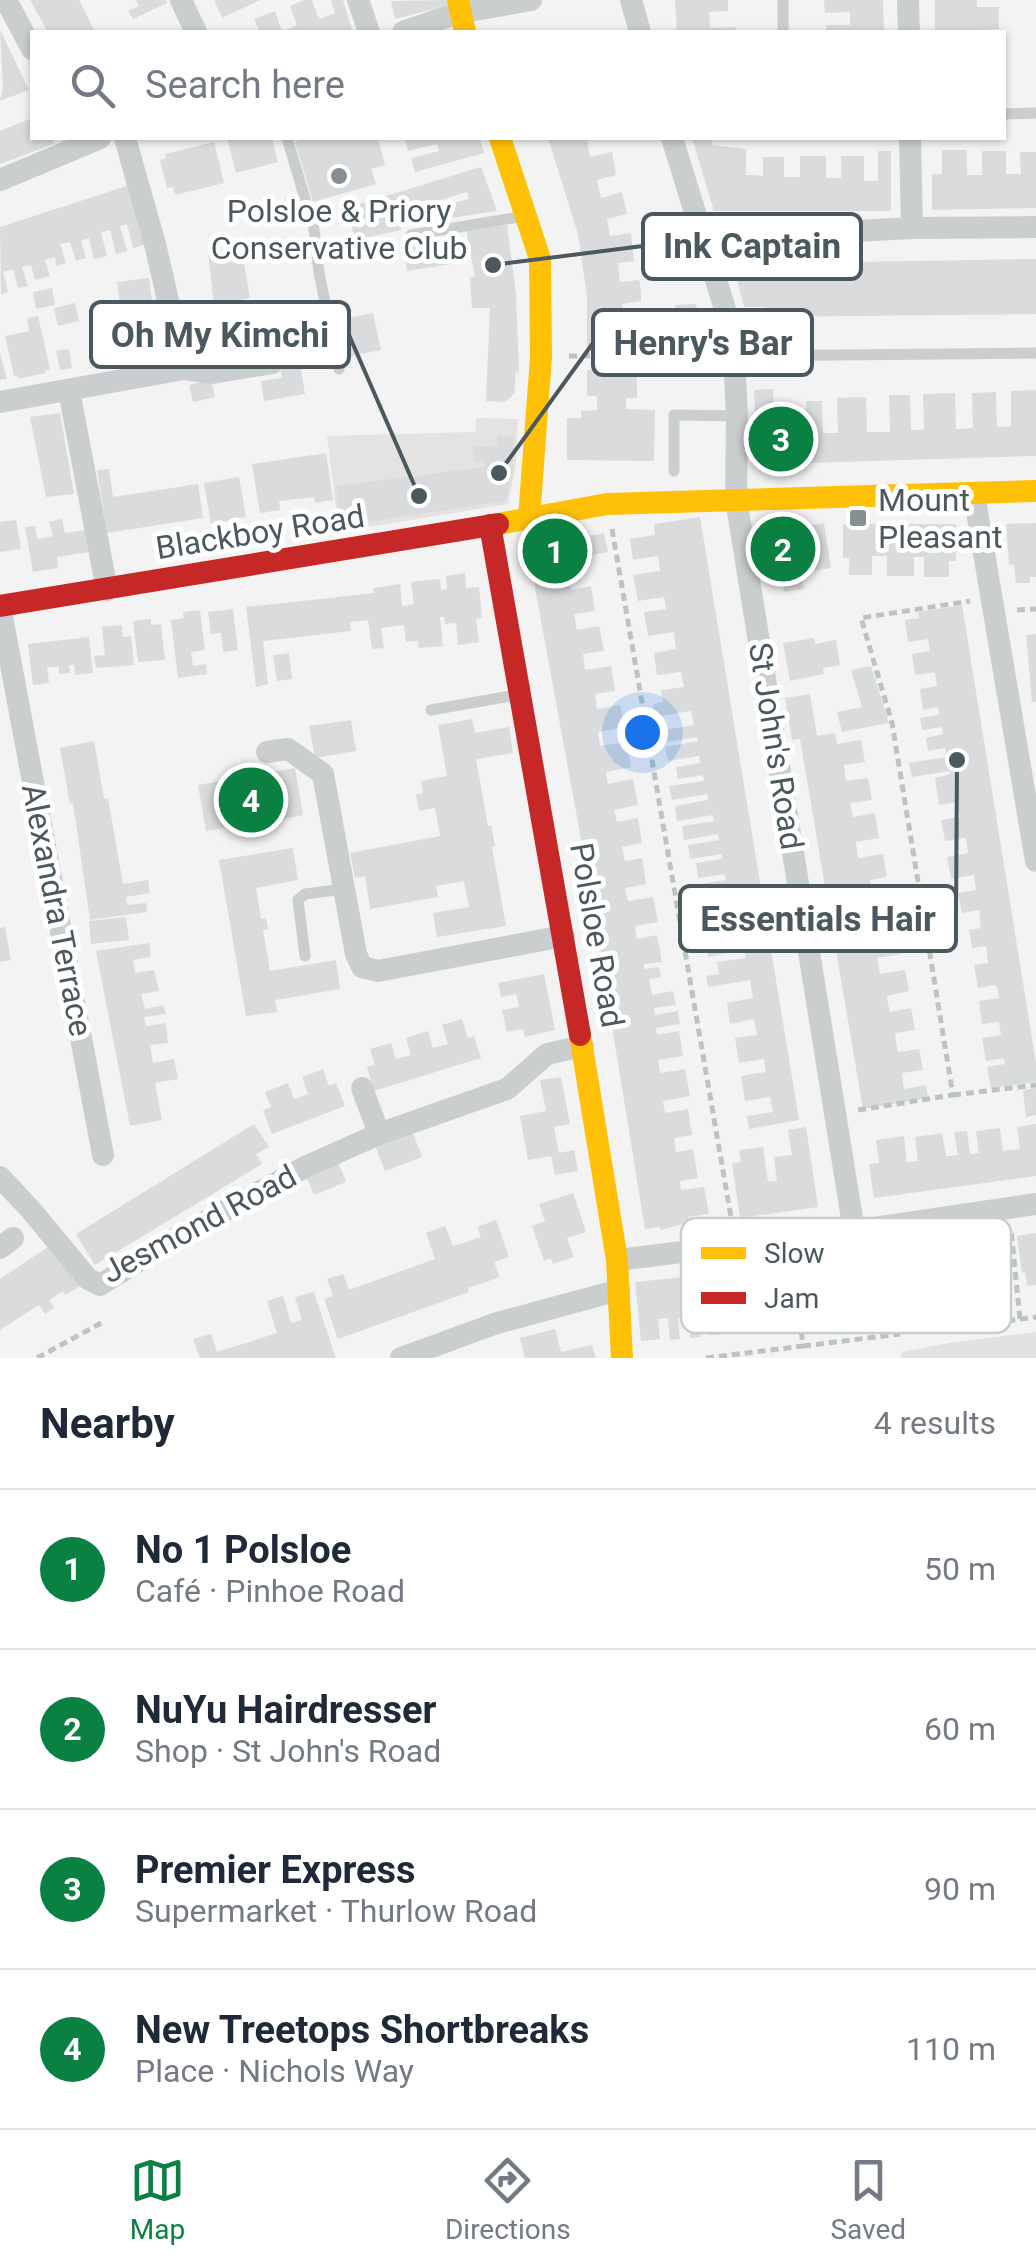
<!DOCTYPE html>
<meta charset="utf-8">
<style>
body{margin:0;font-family:Roboto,sans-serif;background:#f6f6f7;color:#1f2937}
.you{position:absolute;left:642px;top:732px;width:35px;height:35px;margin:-25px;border:8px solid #fff;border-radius:50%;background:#1a73e8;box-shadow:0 0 0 15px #1a73e833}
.badge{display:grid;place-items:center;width:65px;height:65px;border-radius:50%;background:#0b8043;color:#fff;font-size:32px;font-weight:700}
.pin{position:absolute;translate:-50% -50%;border:5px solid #fff;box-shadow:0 2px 10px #0006}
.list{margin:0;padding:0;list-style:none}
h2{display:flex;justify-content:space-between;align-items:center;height:130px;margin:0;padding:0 40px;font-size:42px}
h2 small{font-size:32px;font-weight:400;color:#747a83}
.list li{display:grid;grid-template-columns:65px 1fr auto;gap:30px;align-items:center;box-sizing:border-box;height:160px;padding:0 40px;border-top:2px solid #e0e1e3}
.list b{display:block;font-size:38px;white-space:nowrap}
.list p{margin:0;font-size:32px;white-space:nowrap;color:#747a83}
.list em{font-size:32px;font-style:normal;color:#747a83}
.icon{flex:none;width:55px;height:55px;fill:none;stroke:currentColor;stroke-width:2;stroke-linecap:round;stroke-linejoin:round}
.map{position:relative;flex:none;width:1036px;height:1358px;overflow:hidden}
.search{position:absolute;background:#fff;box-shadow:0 2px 8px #0004;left:30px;right:30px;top:30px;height:110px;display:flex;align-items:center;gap:25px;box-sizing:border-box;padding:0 35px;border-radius:0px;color:#747a83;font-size:38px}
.sheet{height:770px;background:#fff}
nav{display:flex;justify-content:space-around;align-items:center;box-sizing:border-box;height:140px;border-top:2px solid #e0e1e3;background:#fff;font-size:28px;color:#747a83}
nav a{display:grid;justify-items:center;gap:5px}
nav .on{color:#0b8043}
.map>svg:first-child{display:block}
</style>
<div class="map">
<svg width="1036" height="1358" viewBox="0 0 1036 1358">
<rect width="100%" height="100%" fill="#f4f3f3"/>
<path fill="#e4e3e1" d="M476,418L518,419L516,464L508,504L339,532L327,436L475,432Z"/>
<path fill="#e2e2e3" d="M1036,1332V1358H900L902,1352L949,1343Z"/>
<g fill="#dadbdc">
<path d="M30,0H79L95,32H48Z"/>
<path d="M136,0H166L167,3L133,19L128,11L139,6Z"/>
<path d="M214,0H260L222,18Z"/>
<path d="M304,0H312L319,19L335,13L331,0H343L353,32H260L254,19L275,11L282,32L297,25L290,6Z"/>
<path d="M448,0L449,5L395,19L391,1Z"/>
<path d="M675,0H728V11L709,12L710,28L736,27V32H677Z"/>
<path d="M824,0H883L884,32H826V25H850V12L825,13Z"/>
<path d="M935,0H977V7H999V29L935,32Z"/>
<path d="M0,30L29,90L0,101L3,88Z"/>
<path d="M32,118V138H52L54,144L0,164V131Z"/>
<path d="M227,138H272L278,162L236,173Z"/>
<path d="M304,138H378L385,165L371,169L376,184L313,202L295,142Z"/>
<path d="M411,138H480L484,153L415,172L411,158L439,151L437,144L408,151L405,139Z"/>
<path d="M548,138H587L590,157L612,152L616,175L597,180L601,198L622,192L627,214L607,219L610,236L631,233L634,261L618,263L620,282L639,280L641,290V301L622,304L624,322L648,321L651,342L624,343V351H587V296L578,234Z"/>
<path d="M692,138H712V145L746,149V175H752L763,176V157H784V177H800V156H826V178H841V156H864V181H878V151H891V211H714Z"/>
<path d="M214,142L224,183L175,195L173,187L167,188L160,160L166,158L165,154Z"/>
<path d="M942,150H967V175H982V151H1006V174H1021L1020,152H1036V208L932,210V174H942Z"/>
<path d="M481,167L497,211L451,218L449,204L469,199L467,192L400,213L401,230L355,240L347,208Z"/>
<path d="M133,184L144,245L133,248L127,224L120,226L127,251L116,254L110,230L101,232L107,256L94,259L89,238L81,241L86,258L76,261L70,242L60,244L66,263L56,266L55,257L45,260L50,276L35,280L31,265L22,267L28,286L18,288L13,269L3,272L8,292L1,294L0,227Z"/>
<path d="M291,198L295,211L270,218L266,204Z"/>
<path d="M507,225L516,294L519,373L516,372L514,394L505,402L486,401L490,308H472L470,277H475L466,230Z"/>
<path d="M460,239L464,262L407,271L403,248Z"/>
<path d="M241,246L250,298L214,304L208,253Z"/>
<path d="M1036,259V314L766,317V307H744L733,264Z"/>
<path d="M149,278L161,370L129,374L126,351L106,352L104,328L123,327L117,282Z"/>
<path d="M52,288L55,305L36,309L33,292Z"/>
<path d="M75,303L79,321L58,326L54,308Z"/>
<path d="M696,304L711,352H680L673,325L680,324L675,305Z"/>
<path d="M373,313L381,350L351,356L343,319Z"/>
<path d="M38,316L50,369L45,370V373L18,379L17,375L14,376L5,336L29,331L27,318Z"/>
<path d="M296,340L305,394L264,401L261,381L282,378L275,344Z"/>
<path d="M69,349L72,368L60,370L56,351Z"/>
<path d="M0,353L7,379L0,380Z"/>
<path d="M596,360H637V398H626V409L655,410L654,461L567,460V418H581V411L597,410V396H587V370H596Z"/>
<path d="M211,379L215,397L193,402L189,385Z"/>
<path d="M773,389L774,420L807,419L806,401H822L823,433H838L837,398L866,397L867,432H890L889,395H910L911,430H919L924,429L923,394L955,393L956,429L973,428L972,393L996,392L997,427L1011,426V391L1036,390V456L808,463V457L757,459L754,390Z"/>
<path d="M60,413L74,494L46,497L30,417Z"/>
<path d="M497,435L514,436L513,468L506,501L341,526L336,486L485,467L484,462H474L473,447L497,446Z"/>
<path d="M326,453L333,500L315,503L314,497L279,501L280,510L260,513L252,464Z"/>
<path d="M109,469L113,497L198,484L203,518L107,533L97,470Z"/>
<path d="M239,477L246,517L211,524L204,483Z"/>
<path d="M700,517L799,1120L749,1129L747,1116L773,1112L770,1097L745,1101L741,1076L766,1072L764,1059L739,1063L735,1038L757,1035L754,1019L730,1024L727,1003L753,998L750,980L708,987L706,976L719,974L717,962L746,958L744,950L708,957L705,941L739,936L738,930L705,935L703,922L731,918L730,911L709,915L707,902L729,899L728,893L703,896L700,884L726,880L725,874L698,878L696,863L722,859V854L690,859L688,845L719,840L718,834L684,840L682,826L714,821L713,815L677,821L675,806L708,800L707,794L672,800L669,786L704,781L703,775L678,779L676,767L700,763L699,756L668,761L665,747L698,741L697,737L666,742L664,730L694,725L691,711L655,717L653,704L663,702L661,690L684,687L681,672L657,675L654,653L676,649L674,632L648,636L644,612L666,609L664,597L638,601L633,575L660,571L658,556L633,560L630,539L655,535L654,524Z"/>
<path d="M62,519L65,533L92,529L96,551L57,557L58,568L33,572L25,527L35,526L37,539L53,536L49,522Z"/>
<path d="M16,520L21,549L0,552V522Z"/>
<path d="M824,523L831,568L801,573L804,589L784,592L779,564L773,565L767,533Z"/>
<path d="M1036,523V577H1030V583H1016L1014,565L1009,564L1006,524Z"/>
<path d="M843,524H956V561H949V577H924V557H914V576H887V556H872V575H849V558H843Z"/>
<path d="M604,533L608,552L586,556L583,537Z"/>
<path d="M561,537L563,549L581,545L586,570L568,573L571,590L591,586L595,611L574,614L577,630L599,626L604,651L583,654L585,670L611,666L615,691L595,694L597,709L620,705L625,727L598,732L600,746L627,742L631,767L606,772L608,784L633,779L638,805L614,810L617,822L638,818L642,843L622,847L625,861L642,858L646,884L625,888L628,901L653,897L658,922L635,926L636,935L637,939L657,935L662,962L644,964V969L659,967L661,977L649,979L652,995L673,991L676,1005L654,1008L655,1015L678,1011L680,1024L656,1028L657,1035L679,1031L683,1056L658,1060L660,1073L685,1069L690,1096L663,1101L665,1113L688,1109L692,1135L674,1138L676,1152L693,1149L698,1178L680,1181L681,1190L704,1187L709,1214L688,1217L689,1222L661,1230L660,1227L645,1229L585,861L527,544Z"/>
<path d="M465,573L466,588L479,587L482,618L476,619L479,642L458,645L456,623L445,624L444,617H440L443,646L419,648L418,641L406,642L404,625L381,628L384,648L372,649L368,620L350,622L351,631L263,641L268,684L256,687L246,607L374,593L373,588L400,584L402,606L414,604L411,582L440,579L441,590L447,589L446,576Z"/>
<path d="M962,605L1036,1063V1082L991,1088L987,1067L1005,1064L1004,1058L986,1061L982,1038L1001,1035L999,1022L982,1024L979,1001L999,998L998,991L996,985L978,988L974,965L988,963L987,954L986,946L972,948L969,930L981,928L979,910L962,913L958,893L976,890L974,875L951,879L947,857L968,853L966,838L945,841L941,820L960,817L958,802L939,805L935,778L950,774V771L912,777L909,763L946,757L945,748L928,751L926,738L943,734L942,727L922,730L920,718L939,715L938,707L923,710L920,689L937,686L935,672L915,675L912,654L930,651L928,639L908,642L905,620L919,618L918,612Z"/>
<path d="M233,609L238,650L223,652L221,633L211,634L208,612Z"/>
<path d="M200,610L205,650L191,652L193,666L206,664L207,674L178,678L171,620L184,618L183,612Z"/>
<path d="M151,619V625L161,624L165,660L138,662L133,621Z"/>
<path d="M122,625L123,637L131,636L134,665L96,668L94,656L105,655L102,627Z"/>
<path d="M1036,634V702H1032L1026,635Z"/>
<path d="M89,637L93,673L75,675L74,665H69L70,673L59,674V667H47L49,683L33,685L28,644Z"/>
<path d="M814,638L815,644L836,640L840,665L823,668L824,674L790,681L783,643Z"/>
<path d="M289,653L292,679L277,681L273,655Z"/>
<path d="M871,666L889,723L842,732L837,712L862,707L851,670Z"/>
<path d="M810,694L817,736L835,733L837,744L861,740L865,762L844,765L846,781L868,778L872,800L850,803L853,817L875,813L879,838L856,842L858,858L883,854L887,877L870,880L872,895L889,892L893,915L875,918L878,933L897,930L902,954L877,958L880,974L905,970L909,991L887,996L888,1004L890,1012L911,1008L915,1030L895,1033L896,1042L898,1052L919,1049L923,1070L902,1073L904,1089L926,1085L928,1098L863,1109L800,739L792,740L785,698Z"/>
<path d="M472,719L475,733L509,727L513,753L476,759L488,826L491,825L495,846L492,847L506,926L437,937L433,913L469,907L464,881L436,886L438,897L370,909L365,876L355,878L350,853L440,836L435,808L419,811L416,795L423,793L421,781L447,776L438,725Z"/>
<path d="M351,720L356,751L315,758L309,726Z"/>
<path d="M94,741L104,799L108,798L123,884L148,880L150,893L126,897L127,905L146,903L147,912L90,920L73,803L70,804L60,748Z"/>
<path d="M295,768L303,815L231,831L230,827L206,831L198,785Z"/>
<path d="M293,848L298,880L256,888L261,919L266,918L268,929L263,930L270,971L336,960L340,989L275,1000L277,1012L246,1016L219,860Z"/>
<path d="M126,917L129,940L91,944L89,921Z"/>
<path d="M5,927L11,960L0,962V928Z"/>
<path d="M149,943L151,957L133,960L135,973L154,970L159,991L141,994L145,1009L163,1005L166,1014L144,1017L146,1026L165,1023L167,1032L168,1043L150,1045L153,1063L174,1059L178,1079L155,1083L162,1120L130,1126L96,951Z"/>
<path d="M544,974L555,1030L525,1037L523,1029L507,1032L502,1010L519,1007L516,994L501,997L498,983Z"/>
<path d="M462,1019L468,1038L474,1036L481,1058L374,1091L367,1067L375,1065L370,1049L391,1043L396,1059L411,1055L406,1038L428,1031L433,1048L448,1044L442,1025Z"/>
<path d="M323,1069L329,1086L336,1083L345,1106L272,1134L263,1110L271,1107L265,1092L288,1083L294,1099L308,1094L302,1077Z"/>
<path d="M561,1077L570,1124L554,1127L559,1153L574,1150L578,1171L555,1175L551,1156L528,1160L520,1116L546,1111L540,1080Z"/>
<path d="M1036,1088V1115L1026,1117L1023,1090Z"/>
<path d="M254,1124L269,1147L256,1154L262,1164L95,1265L76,1234Z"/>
<path d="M1036,1124V1176L874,1198L869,1164L879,1163L876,1140L904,1136L907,1162L918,1161L915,1137L942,1133L946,1156H951L958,1155L954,1132L967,1131L970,1154L979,1153L976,1131L1000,1128L1003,1151L1009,1150L1020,1149L1017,1127Z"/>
<path d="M806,1127L818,1207L740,1218L732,1163L741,1162L739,1150L763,1147L768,1182L777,1181L774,1157L792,1155L788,1130Z"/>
<path d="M411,1128L422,1157L385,1171L374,1143Z"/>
<path d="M338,1162L346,1182L314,1195L306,1175Z"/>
<path d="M573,1193L586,1232L567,1238L574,1257L553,1264L551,1258L544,1261L532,1226L545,1221L539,1204Z"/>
<path d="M496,1220L509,1257L494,1262L500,1277L468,1288L469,1292L338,1339L324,1299L333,1296L327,1279L343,1274L349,1290L435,1259L426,1233L445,1226L453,1246L481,1237L477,1227Z"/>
<path d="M1036,1233V1285L1027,1286L1025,1272L1022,1273L1017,1236Z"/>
<path d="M1008,1238L1012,1273L1006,1274L1008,1299L995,1300L992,1275H982L985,1302L961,1305L958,1278L945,1279L948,1306L923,1309L920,1284L905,1285L908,1313L886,1316L882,1289L867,1291L870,1317L846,1319L843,1293L830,1295L833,1322L808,1324L805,1300H800L796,1262Z"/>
<path d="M54,1243L83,1284L66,1295L63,1291L49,1300L54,1308L45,1314L39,1305L0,1330V1279Z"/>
<path d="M791,1266L795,1302L787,1303L790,1326L766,1329L764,1305L755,1306L757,1330L747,1331L745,1309L736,1310L738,1334H728L726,1311L717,1312L720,1335H709L707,1314L699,1315L701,1337L690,1338L688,1317L678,1318L680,1339L670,1340L668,1318L658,1319L660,1339L641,1341L635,1282Z"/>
<path d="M314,1292L336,1358H200L193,1339L211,1334L217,1352L277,1333L267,1301L283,1296L291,1323L302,1320L295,1297Z"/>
<path d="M555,1329L561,1352L592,1345L596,1358H525L520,1338Z"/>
</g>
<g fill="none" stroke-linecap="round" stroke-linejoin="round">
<g stroke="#bbc5c0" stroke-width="5" stroke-dasharray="8 5" stroke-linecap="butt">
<path d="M569,356L713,355"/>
<path d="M612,529L732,1223"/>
<path d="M1017,610L1036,609"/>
<path d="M953,1095L1036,1085"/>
<path d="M858,1110L953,1095L892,723L861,618L970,601"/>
<path d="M1020,1319L1036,1317"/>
<path d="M943,1330L1020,1319L1011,1230"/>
<path d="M803,1346L900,1334"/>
<path d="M37,1358L103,1322"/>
<path d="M706,1358L803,1346L793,1262"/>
</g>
<g stroke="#cbcecf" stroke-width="11">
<path d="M783,0V32"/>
<path d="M1004,114L1036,113"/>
<path d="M287,138L314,229L319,273L339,369"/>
<path d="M411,235L525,216"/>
<path d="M736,356L1036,353"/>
<path d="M674,471V415L737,416"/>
<path d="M431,710L516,695"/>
<path d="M305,956L298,900L305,894L344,889"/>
</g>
<g stroke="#cbcecf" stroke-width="22">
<path d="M6,0L32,49"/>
<path d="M181,0L196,32"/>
<path d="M358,0L369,32"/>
<path d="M631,0L640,32"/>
<path d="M908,0L909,32"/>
<path d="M403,32L458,13L531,0"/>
<path d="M125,138L155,244L184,369"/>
<path d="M672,138L733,335L737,416L736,499L854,1231"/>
<path d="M910,138L912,228"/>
<path d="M0,180L100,138"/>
<path d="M704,239L912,228L1036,227"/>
<path d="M69,391L107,590"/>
<path d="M0,402L184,369L212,373L272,363"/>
<path d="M974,494L1036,861"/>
<path d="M0,606L103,1155"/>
<path d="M267,752L288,749L323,774L356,954L362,967L378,971L564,936"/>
<path d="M362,1088L379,1134"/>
<path d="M0,1177L31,1210L88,1279L100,1285L184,1233L305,1167L379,1134L507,1089L547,1054L583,1046"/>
<path d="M0,1248L13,1238"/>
<path d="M617,1260L854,1231L1036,1204"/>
<path d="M401,1358L497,1323L619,1290"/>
</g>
<g stroke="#ffc107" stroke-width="22">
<path d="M458,0L465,32"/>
<path d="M500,138L540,259L541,357L529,518"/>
<path d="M498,524L607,504L1036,491"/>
<path d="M580,1035L617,1260L622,1358"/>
</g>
<g stroke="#c62828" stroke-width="22">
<path d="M490,525L580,1035"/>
<path d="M0,606L498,524"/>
</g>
</g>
<g fill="#868f93" stroke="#fff" stroke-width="4">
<circle cx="339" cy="176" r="10"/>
<rect x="848" y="508" width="20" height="20" rx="5"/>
</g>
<g text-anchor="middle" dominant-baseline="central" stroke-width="10" stroke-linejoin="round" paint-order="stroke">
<g font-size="32" fill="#4b595f" stroke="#fff">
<text x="339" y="211">Polsloe &amp; Priory<tspan x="339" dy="37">Conservative Club</tspan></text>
<text x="878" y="500" text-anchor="start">Mount<tspan x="878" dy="37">Pleasant</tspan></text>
</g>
<g font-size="32" fill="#4b595f" stroke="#fff">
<text transform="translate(260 532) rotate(-9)">Blackboy Road</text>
<text transform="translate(776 746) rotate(81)">St John's Road</text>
<text transform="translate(57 910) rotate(79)">Alexandra Terrace</text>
<text transform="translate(597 935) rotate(80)">Polsloe Road</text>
<text transform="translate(199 1224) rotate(-28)">Jesmond Road</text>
</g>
</g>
<rect x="681" y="1218" width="330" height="115" rx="15" fill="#fff" stroke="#c9cdcf" stroke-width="2.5"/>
<rect x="701" y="1247" width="45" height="12" fill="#ffc107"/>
<rect x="701" y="1292" width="45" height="12" fill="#c62828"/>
<g font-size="28" fill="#4b595f">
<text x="764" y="1263">Slow</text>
<text x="764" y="1308">Jam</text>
</g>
<path fill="none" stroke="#4b595f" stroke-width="4" d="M493 265L643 246M419 496L349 335M499 473L593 343M957 760L956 918"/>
<g fill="#4b595f" stroke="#fff" stroke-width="4">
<circle cx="493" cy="265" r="10"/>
<circle cx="419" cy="496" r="10"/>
<circle cx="499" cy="473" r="10"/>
<circle cx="957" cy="760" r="10"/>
</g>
<g fill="#fff" stroke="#4b595f" stroke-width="4">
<rect x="643" y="214" width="218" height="65" rx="10"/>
<rect x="91" y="302" width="258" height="65" rx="10"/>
<rect x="593" y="310" width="219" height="65" rx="10"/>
<rect x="680" y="886" width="276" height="65" rx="10"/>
</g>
<g font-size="35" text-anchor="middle" font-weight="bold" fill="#4b595f">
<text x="752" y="258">Ink Captain</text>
<text x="220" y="347">Oh My Kimchi</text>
<text x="703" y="355">Henry's Bar</text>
<text x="818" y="931">Essentials Hair</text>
</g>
</svg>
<div class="you"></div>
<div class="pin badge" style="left:555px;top:551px">1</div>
<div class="pin badge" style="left:783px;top:549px">2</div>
<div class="pin badge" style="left:781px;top:439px">3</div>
<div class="pin badge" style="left:251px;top:800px">4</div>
<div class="search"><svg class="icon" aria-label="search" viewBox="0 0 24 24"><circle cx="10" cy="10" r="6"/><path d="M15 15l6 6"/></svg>Search here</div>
</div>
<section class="sheet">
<h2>Nearby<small>4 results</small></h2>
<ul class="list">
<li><span class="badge">1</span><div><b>No 1 Polsloe</b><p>Café · Pinhoe Road</p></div><em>50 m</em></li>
<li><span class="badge">2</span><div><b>NuYu Hairdresser</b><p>Shop · St John's Road</p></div><em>60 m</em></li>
<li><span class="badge">3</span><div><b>Premier Express</b><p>Supermarket · Thurlow Road</p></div><em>90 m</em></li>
<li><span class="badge">4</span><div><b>New Treetops Shortbreaks</b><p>Place · Nichols Way</p></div><em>110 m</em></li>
</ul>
</section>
<nav>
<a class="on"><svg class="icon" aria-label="map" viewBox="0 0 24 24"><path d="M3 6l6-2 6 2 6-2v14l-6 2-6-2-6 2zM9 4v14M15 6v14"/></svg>Map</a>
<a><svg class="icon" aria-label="directions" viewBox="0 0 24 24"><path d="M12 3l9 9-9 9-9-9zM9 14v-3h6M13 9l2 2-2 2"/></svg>Directions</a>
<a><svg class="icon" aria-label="saved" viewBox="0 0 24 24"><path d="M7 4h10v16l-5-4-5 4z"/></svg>Saved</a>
</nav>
